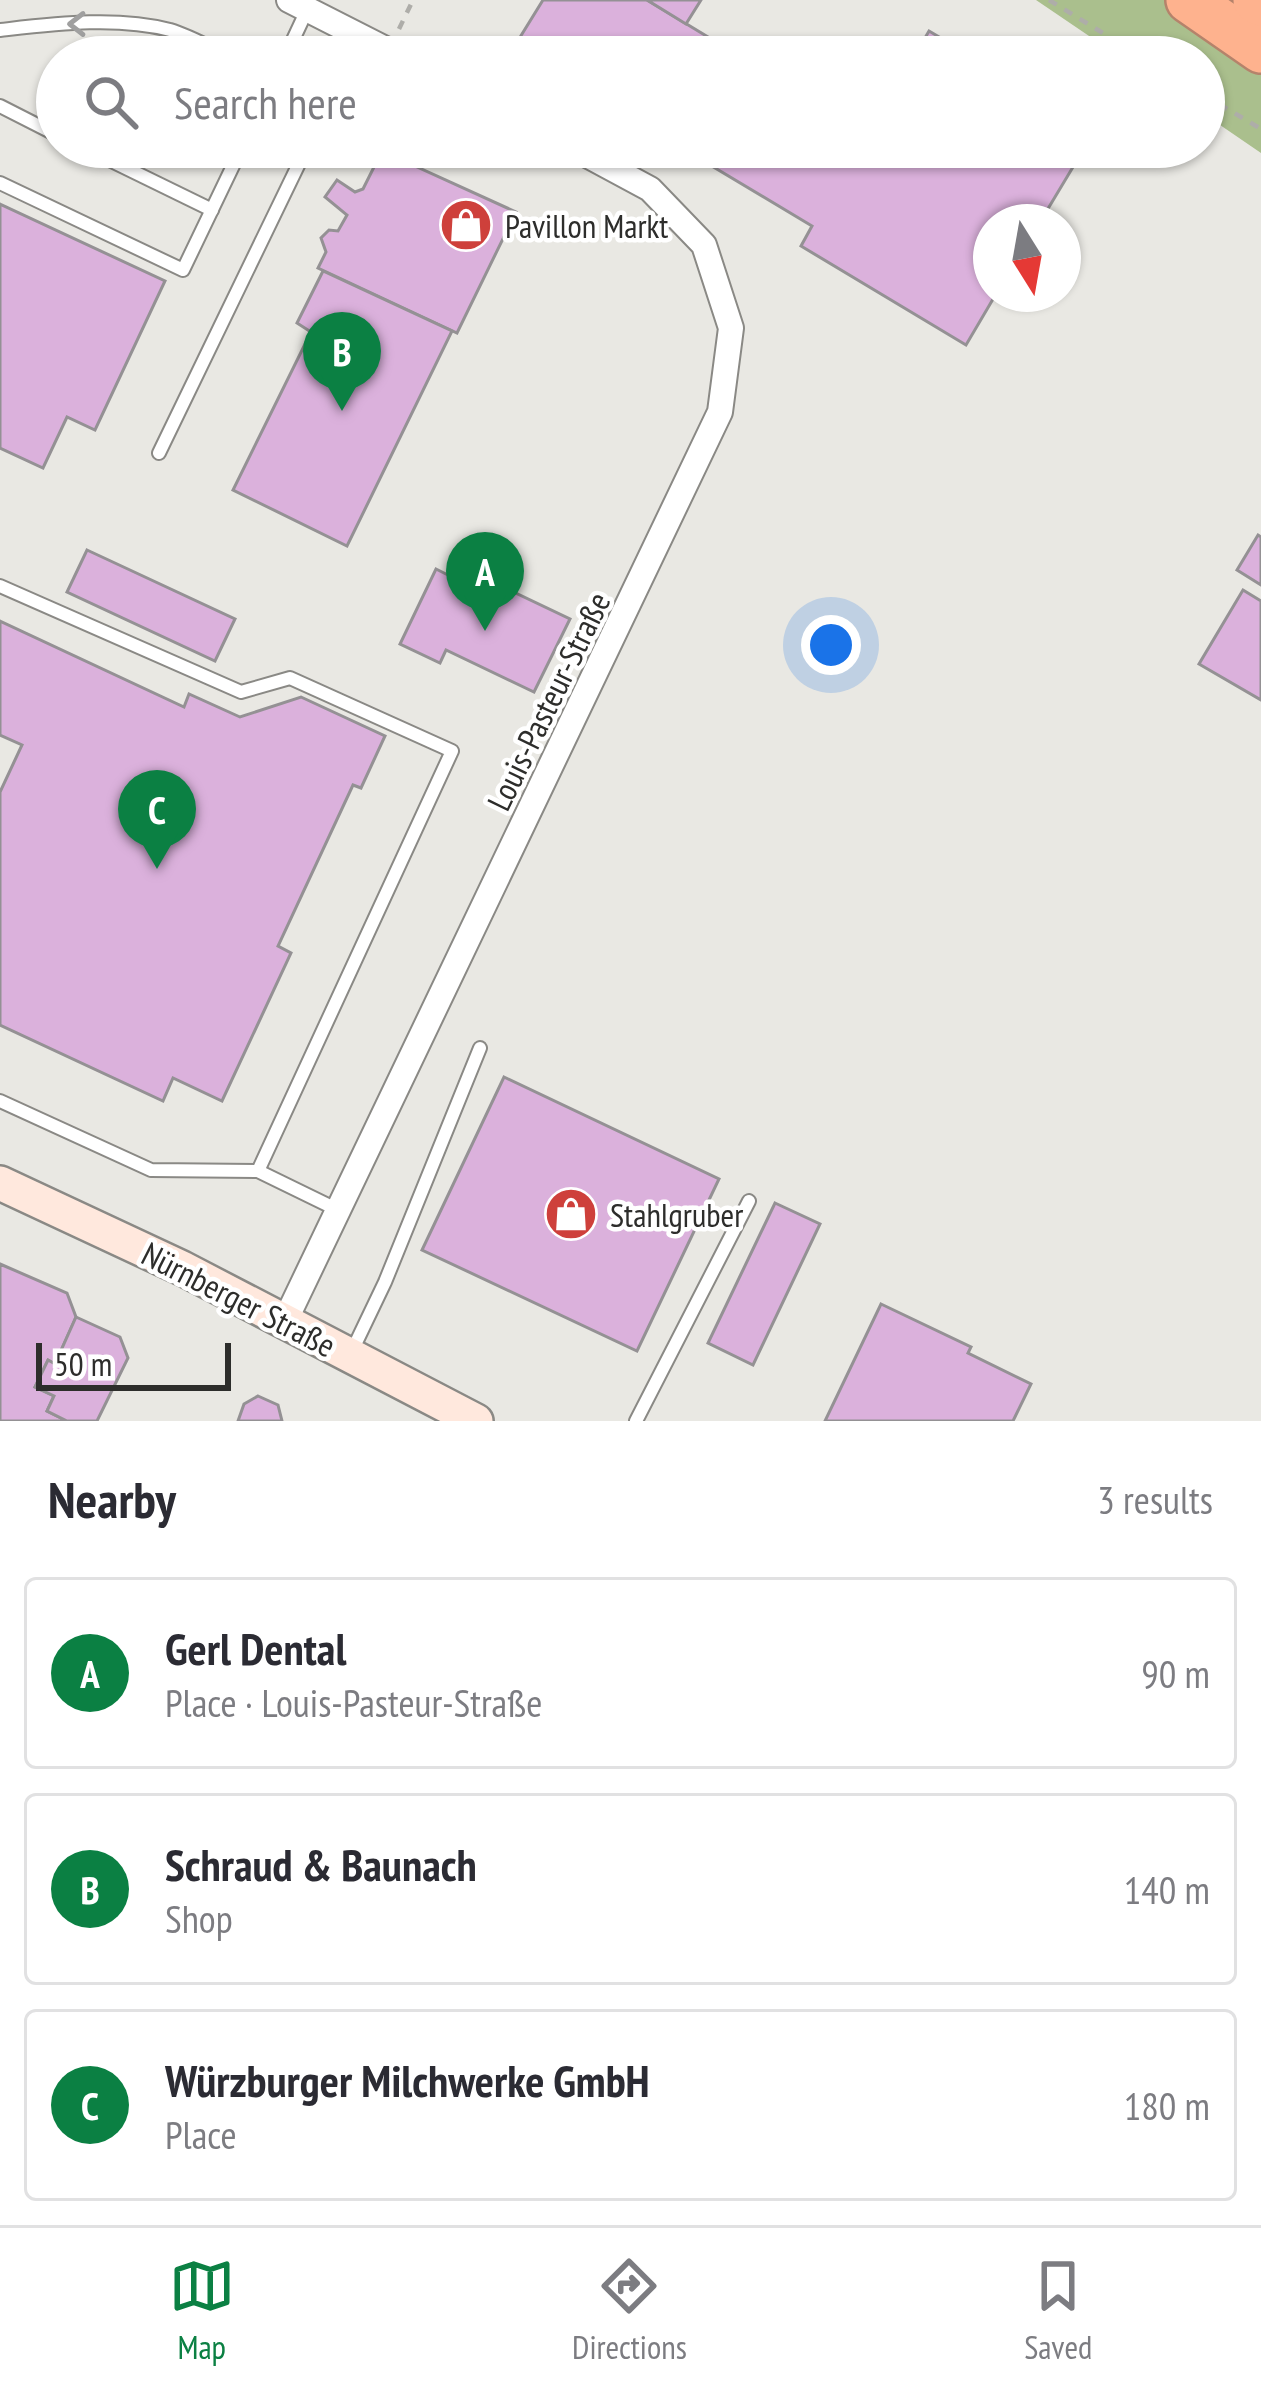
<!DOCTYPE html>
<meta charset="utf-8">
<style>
body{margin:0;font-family:"PT Sans Narrow",sans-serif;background:#f2f2f3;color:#2b2b33}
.compass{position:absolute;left:973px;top:204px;width:108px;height:108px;border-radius:50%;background:#fff;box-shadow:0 3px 9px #0004;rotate:169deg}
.scale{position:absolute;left:36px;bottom:30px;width:195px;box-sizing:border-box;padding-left:12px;border:6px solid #2d2d2b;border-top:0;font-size:33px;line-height:42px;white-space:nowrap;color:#2d2d2b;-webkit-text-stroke:9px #fff;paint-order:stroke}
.you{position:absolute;left:831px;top:645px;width:42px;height:42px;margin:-30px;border:9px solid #fff;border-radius:50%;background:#1a73e8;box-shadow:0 0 0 18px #1a73e833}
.badge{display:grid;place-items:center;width:78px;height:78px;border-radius:50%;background:#0b8043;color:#fff;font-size:39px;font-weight:700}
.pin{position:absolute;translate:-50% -99px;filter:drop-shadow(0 3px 6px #0008)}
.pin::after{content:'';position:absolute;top:63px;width:42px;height:36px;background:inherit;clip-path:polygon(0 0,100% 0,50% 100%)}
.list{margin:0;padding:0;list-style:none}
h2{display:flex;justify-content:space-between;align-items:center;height:156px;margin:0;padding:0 48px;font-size:51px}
h2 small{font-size:39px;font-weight:400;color:#7c7c81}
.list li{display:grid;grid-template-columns:78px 1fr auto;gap:36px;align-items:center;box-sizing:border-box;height:192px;margin:0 24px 24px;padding:0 24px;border:3px solid #e1e1e2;border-radius:12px}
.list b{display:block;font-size:45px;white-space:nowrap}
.list p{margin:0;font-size:39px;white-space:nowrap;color:#7c7c81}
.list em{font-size:39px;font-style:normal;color:#7c7c81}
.icon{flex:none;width:66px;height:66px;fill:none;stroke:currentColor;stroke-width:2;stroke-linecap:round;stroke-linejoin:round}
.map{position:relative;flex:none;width:1261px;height:1421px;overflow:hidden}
.search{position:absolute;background:#fff;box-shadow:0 3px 9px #0004;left:36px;right:36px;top:36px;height:132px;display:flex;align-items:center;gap:30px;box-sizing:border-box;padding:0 42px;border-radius:66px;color:#7c7c81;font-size:45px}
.sheet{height:804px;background:#fff}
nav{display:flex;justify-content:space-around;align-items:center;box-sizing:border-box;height:168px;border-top:3px solid #e1e1e2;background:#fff;font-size:33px;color:#7c7c81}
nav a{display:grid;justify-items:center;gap:6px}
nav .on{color:#0b8043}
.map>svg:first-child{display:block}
</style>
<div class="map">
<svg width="1261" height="1421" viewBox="0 0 1261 1421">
<rect width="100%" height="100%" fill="#e9e8e3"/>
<path fill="#aabf8d" d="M1036,0H1261V153L1204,114V57H1120Z"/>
<g fill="#dbb1dc" stroke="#949194" stroke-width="3">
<path d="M543,0H647L741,57H530L514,47Z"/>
<path d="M647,0H701L686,24Z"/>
<path d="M929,31L973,57H914Z"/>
<path d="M680,147H1085L1040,222H991V294H996L966,345L801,246L812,226Z"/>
<path d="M382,151L516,212L457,333L318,268L326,252L321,238L329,230L338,231L347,215L325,197L337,180L355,192L363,189Z"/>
<path d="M0,204L165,281L95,430L67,417L43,468L0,448Z"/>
<path d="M323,271L452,331L347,546L233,490L311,332L297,323Z"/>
<path d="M1258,535L1261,537V585L1237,570Z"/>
<path d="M87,550L235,619L215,661L67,592Z"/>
<path d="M436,569L474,588L480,576L570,619L534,692L446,650L440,663L400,644Z"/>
<path d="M1243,590L1261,601V700L1199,664Z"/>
<path d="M0,621L184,707L189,694L240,717L301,697L385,736L361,788L353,785L278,946L291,953L222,1101L173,1078L163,1101L0,1025V792L22,745L0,735Z"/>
<path d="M504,1077L719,1179L637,1351L422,1250Z"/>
<path d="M775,1203L820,1224L753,1365L708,1343Z"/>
<path d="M0,1264L67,1293L76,1317L55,1364L48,1360L35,1387L54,1396L47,1411L67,1421H0Z"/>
<path d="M881,1304L971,1347L968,1353L1031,1384L1013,1421H825Z"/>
<path d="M76,1317L120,1337L128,1358L97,1421H67L47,1411L54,1396L35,1387L48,1360L55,1364Z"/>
<path d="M258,1396L278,1405L282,1421H238L244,1404Z"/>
</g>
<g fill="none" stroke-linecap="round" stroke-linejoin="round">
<g stroke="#8a8985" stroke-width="16">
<g id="lane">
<path d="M0,30C54,24 116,16 170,30C190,36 211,48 230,57"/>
<path d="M285,57L307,10"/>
<path d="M0,106L57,135"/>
<path d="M83,147L212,210"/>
<path d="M0,183L183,270L242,147"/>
<path d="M159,453L307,147"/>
<path d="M0,586L241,692L290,678L452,751L258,1171"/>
<path d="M0,1101L151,1170L258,1171L338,1210"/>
<path d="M352,1351L385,1282L480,1048"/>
<path d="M636,1421L749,1201"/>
</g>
</g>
<g stroke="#8a8985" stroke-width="28">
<g id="street">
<path d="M289,0L401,57"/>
<path d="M285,1321L720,412L731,328L704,245L650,189L572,147"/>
</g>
</g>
<g stroke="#8a8985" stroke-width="38">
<path id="secondary" d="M0,1183L182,1268L476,1421"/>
</g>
<g stroke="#b5836b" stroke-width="50">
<g id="highway">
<path d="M1189,0L1261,50"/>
<path d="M1256,0L1261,3"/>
</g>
</g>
<g stroke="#aeada9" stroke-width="4.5" stroke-dasharray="9 9" stroke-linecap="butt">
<path d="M1049,0L1142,57"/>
<path d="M399,29L413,0"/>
<path d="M1204,95L1261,129"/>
</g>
<use href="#lane" stroke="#fff" stroke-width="12"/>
<use href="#street" stroke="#fff" stroke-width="24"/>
<use href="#secondary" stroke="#ffe8dd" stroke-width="33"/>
<use href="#highway" stroke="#feb28e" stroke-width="45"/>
</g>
<defs><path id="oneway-chevron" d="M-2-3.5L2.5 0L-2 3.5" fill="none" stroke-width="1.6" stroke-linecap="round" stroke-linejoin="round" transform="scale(3)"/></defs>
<use stroke="#a0a0a0" href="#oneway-chevron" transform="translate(77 24) rotate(-180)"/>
<defs>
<g id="shop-disc" transform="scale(2.7)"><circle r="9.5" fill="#ce403b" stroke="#fff"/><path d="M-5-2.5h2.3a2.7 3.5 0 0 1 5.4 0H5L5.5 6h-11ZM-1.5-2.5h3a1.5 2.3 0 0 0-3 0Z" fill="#fff"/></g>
</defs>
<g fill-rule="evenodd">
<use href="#shop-disc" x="466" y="225"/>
<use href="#shop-disc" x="571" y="1214"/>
</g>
<g text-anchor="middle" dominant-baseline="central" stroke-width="9" stroke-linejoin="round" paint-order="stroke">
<g font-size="33" fill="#2d2d2b" stroke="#fff" text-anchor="start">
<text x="505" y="225">Pavillon Markt</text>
<text x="610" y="1214">Stahlgruber</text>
</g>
<g font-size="33" fill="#2d2d2b" stroke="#fff">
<text transform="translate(548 701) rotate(-64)">Louis-Pasteur-Straße</text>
<text transform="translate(239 1299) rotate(27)">Nürnberger Straße</text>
</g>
</g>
</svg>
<svg class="compass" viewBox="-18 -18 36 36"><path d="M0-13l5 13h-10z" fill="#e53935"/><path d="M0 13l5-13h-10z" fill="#7c7c81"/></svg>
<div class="scale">50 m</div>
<div class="you"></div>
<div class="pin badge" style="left:485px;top:631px">A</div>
<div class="pin badge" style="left:342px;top:411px">B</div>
<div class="pin badge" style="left:157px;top:869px">C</div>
<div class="search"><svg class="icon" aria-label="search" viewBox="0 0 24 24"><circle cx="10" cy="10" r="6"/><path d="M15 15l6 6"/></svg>Search here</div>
</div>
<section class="sheet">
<h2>Nearby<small>3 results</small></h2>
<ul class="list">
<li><span class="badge">A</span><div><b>Gerl Dental</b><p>Place · Louis-Pasteur-Straße</p></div><em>90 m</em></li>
<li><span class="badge">B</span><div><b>Schraud &amp; Baunach</b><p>Shop</p></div><em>140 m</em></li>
<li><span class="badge">C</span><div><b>Würzburger Milchwerke GmbH</b><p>Place</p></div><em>180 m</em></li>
</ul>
</section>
<nav>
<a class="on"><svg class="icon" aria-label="map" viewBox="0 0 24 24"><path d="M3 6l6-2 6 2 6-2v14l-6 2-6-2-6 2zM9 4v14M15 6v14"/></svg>Map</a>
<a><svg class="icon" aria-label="directions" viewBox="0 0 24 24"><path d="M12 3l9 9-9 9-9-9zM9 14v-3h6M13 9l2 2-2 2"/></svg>Directions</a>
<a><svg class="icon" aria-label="saved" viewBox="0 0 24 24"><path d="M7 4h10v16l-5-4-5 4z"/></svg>Saved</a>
</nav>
